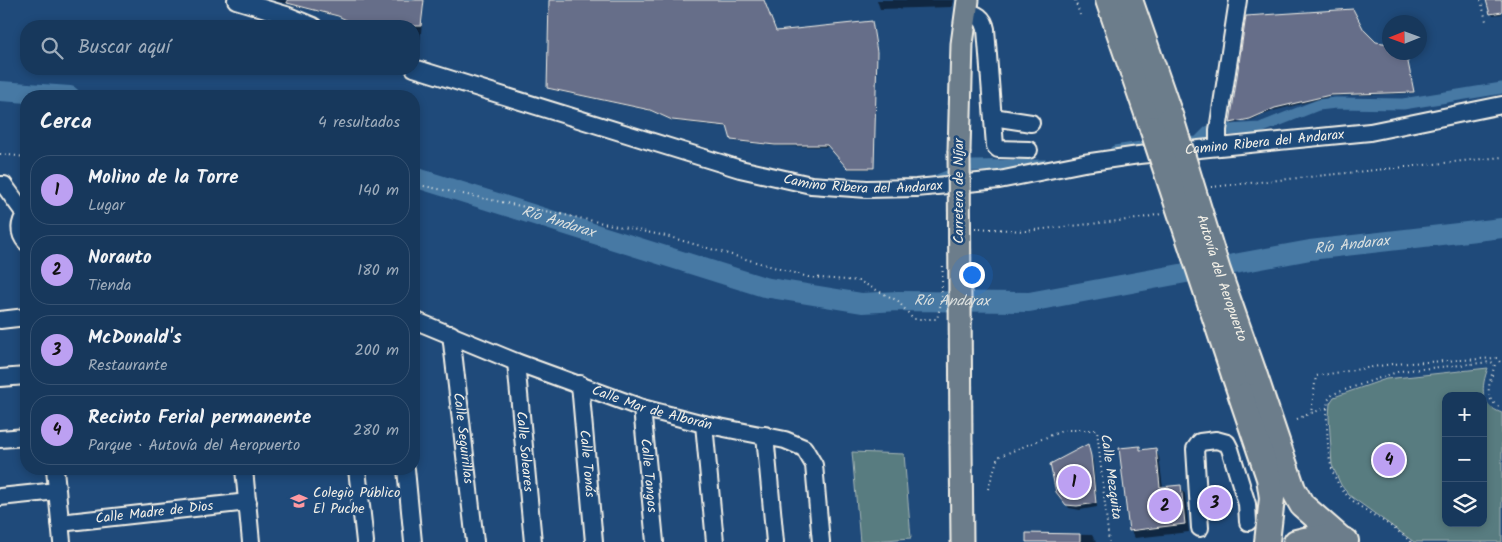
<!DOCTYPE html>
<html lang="es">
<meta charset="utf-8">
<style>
body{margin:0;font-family:Kalam,sans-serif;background:#244365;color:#f1f3f6}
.controls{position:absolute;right:15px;bottom:15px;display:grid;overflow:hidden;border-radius:10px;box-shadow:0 2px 8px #0003}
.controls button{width:45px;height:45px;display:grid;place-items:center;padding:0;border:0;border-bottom:1px solid #365272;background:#17385c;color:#f1f3f6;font:25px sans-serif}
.compass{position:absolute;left:1382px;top:15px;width:45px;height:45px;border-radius:50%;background:#17385c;box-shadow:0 2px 8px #0003;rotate:269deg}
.you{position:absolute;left:971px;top:274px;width:18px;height:18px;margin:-12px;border:4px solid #fff;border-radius:50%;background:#1a73e8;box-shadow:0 0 0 8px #1a73e833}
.badge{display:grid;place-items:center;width:32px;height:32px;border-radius:50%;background:#bca0f2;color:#111;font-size:16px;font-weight:700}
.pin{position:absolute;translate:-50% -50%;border:2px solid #fff;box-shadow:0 1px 5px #0006}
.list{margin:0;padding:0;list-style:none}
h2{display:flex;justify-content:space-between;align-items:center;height:65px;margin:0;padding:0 20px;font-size:21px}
h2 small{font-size:16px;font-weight:400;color:#9eacbb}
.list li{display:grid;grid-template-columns:32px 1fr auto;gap:15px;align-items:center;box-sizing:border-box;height:70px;margin:0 10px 10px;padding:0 10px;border:1px solid #365272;border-radius:20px}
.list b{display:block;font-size:19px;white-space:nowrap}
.list p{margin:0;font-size:16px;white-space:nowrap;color:#9eacbb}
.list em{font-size:16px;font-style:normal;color:#9eacbb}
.icon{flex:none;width:28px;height:28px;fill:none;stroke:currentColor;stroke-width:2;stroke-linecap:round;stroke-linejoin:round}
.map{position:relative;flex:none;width:1502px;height:542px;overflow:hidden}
.search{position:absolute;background:#17385c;box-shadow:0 2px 8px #0003;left:20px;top:20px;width:400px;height:55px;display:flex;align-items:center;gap:12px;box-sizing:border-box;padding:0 18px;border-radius:20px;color:#9eacbb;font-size:19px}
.panel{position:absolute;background:#17385c;box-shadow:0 2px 8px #0003;left:20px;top:90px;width:400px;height:385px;border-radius:20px}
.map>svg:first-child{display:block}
</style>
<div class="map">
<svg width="1502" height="542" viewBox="0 0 1502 542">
<rect width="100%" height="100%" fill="#1f4a7a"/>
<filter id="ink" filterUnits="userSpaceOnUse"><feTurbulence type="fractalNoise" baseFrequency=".02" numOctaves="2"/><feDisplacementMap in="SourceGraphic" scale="10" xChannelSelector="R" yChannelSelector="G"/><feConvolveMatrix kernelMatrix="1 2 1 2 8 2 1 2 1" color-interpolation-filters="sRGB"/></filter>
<g filter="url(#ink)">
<g fill="#587b80" stroke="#a6b6b4" fill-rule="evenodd">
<path d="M1488,368C1481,387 1479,405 1502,413V542H1414L1349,495L1341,485L1332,465L1329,417L1330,403L1334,397L1386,379ZM1446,396H1483V523H1446Z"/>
<path d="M852,452L904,454L911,538L860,542Z"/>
</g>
<g fill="#0007">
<path d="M272,0H424L419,55L414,52V26H358L339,17Z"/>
<path d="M551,0H763L775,33L872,23L877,55L874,169H849L829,147L776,146L733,141L728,127L673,121L651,111L549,89Z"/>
<path d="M877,0H954L952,7L880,9Z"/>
<path d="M1488,0H1502V14L1492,15Z"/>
<path d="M1247,18L1363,31L1376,44L1390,52H1405L1414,93L1332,96L1276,110L1251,120L1232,124Z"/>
<path d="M1139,447L1141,451L1155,449L1159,457L1163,488L1180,486L1185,494L1189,532L1135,538L1130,530Z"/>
<path d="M1089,449L1093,461L1097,507L1080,510L1069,508L1060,495Z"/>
<path d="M1027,534L1092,535L1096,542H1027Z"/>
</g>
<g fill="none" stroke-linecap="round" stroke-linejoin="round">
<g stroke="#4779a4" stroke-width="11">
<path d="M1227,130L1260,128L1318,105L1336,103L1403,104L1502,88"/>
<path d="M1184,143L1198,142L1209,131"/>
<path d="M1115,151L1161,144"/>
<path d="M930,183L972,166L1045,165"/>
</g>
<g stroke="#4779a4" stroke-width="20">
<path d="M0,91L70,96"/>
<path id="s1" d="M414,177L764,287L862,303L898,301L1029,302L1310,250L1502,228"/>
</g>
</g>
<g fill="#666e89" stroke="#f4f1e8">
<path d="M287,0H424L421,26H359L338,16L287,3Z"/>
<path d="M549,0H764L776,31L872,21L877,52L874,168H847L827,145H775L731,140L727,126L672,120L650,110L547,88Z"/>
<path d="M1486,0H1502V12L1490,14Z"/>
<path d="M1353,9L1364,30L1376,42L1390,44V52H1406L1414,92L1330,95L1275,108L1250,119L1230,123L1246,16Z"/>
<path d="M1088,444L1091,456L1096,503L1077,506L1066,505L1056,492L1050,464Z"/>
<path d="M1140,446V450L1156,448L1160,487L1181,485L1185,524L1129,531L1119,448Z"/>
<path d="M1026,533L1080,534V542H1026Z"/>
</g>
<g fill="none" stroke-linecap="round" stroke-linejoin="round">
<g stroke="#f4f1e8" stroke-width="20">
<g id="minor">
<path d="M236,0L286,15L313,26"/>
<path d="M965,13C977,12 984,18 986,29L995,146L998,149L1029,150"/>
<path id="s2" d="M414,68L740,169L811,185L867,189L916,188L999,180L1084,163L1139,155L1370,132L1502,105"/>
<path d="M993,117L1031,123"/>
<path d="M1218,146V130L1238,0"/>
<path d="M0,185H4L25,214"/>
<path d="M26,213C19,223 18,233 26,242"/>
<path d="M0,320L26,317"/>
<path id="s3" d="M414,320L516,362L642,408L704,424L785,440L804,448L814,465L821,542"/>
<path id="s4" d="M451,334L475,542"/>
<path id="s5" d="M516,362L533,542"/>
<path d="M0,378L26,376"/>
<path id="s6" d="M580,384L594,542"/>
<path id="s7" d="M642,408L655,542"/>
<path d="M704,424L715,542"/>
<path d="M765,435L775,542"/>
<path d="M0,439L26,437"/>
<path d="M55,469L62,542"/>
<path d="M244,469L251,542"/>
<path d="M357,469L365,542"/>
<path d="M406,469L413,542"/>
<path d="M0,497L57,491"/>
<path id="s8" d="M60,523L248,502"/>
<path d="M1200,528L1195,449L1200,442L1216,440L1227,443L1230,449L1247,504L1248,522"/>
</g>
</g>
<g stroke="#f4f1e8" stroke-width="25">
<g id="major">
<path d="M959,151L962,44L968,0"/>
<path d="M961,444L962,542"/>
</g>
</g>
<g stroke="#f4f1e8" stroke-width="28">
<g id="highway">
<path d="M1108,0L1152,128"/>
<path d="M1130,0L1171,118"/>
<path d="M1254,373L1293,489L1302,505L1341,539"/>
<path d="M1234,375L1269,478L1272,498L1267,542"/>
<path d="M1296,542C1311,538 1332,535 1346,541"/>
</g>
</g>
<g stroke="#f4f1e8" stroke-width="2" stroke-dasharray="1 4" stroke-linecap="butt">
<path d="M1075,0L1080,15"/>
<path d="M1481,0L1486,21"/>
<path d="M0,154L26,157"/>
<path d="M414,184L666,236L808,277L859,281L898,301L913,319H937L941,303L943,264"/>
<path d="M1211,187L1502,157"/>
<path d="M975,228L1025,231L1137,219L1161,214"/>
<path d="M1327,408L1311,413L1316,376L1392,364L1497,358L1502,365"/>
<path d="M1297,419L1311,413"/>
<path d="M988,489L998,457L1064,430H1097L1109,542"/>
<path d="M1411,542C1372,506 1332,508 1328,445C1327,430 1326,415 1328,400L1333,394L1400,371L1491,362L1495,364C1491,381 1480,399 1502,408"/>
</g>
<use href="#minor" stroke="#1f4a7a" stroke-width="16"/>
<use href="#major" stroke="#6c7d8b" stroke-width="21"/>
<use href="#highway" stroke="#6c7d8b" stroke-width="24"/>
<g stroke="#f4f1e8" stroke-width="25" stroke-linecap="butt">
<path id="major-bridge" d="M959,151L961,444"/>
</g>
<g stroke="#f4f1e8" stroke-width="28" stroke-linecap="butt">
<g id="highway-bridge">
<path id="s9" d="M1171,118L1218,271L1254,373"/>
<path d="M1152,128L1234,375"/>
</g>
</g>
<use href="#major-bridge" stroke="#6c7d8b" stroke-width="21"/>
<use href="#highway-bridge" stroke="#6c7d8b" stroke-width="24"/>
</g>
</g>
<defs>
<g id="school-bare" transform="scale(1.35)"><path d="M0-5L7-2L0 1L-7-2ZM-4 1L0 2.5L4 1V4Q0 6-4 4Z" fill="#ff9aa2" stroke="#1f4a7a" stroke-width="2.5" paint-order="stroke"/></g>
</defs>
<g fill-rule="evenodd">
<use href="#school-bare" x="299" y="501"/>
</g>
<g text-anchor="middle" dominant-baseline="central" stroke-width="5" stroke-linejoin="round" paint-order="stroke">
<g font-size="14" fill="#f4f1e8" stroke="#1f4a7a">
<text stroke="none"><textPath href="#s2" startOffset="871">Camino Ribera del Andarax</textPath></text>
<text stroke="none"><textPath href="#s2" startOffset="466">Camino Ribera del Andarax</textPath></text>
<text transform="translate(959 191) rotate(-90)">Carretera de Níjar</text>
<text stroke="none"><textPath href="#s9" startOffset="168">Autovía del Aeropuerto</textPath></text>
<text stroke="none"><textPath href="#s3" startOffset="254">Calle Mar de Alborán</textPath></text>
<text stroke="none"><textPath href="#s4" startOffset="105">Calle Seguirillas</textPath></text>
<text stroke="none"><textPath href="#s5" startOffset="90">Calle Soleares</textPath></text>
<text stroke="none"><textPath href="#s6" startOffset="80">Calle Tonás</textPath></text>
<text stroke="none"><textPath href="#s7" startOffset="68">Calle Tangos</textPath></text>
<text transform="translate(1111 477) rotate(82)">Calle Mezquita</text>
<text stroke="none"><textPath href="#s8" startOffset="95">Calle Madre de Dios</textPath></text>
</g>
<g font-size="14" fill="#f4f1e8" stroke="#1f4a7a" text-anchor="start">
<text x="313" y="493">Colegio Público<tspan x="313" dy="16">El Puche</tspan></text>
</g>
<g font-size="15" font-style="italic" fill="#dadfde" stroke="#1f4a7a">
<text stroke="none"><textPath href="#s1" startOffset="151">Río Andarax</textPath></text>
<text stroke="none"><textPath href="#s1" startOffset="961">Río Andarax</textPath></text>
<text stroke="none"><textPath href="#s1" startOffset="556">Río Andarax</textPath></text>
</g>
</g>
</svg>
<div class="controls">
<button>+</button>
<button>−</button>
<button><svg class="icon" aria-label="layers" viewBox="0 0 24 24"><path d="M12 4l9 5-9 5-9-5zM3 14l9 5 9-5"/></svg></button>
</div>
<svg class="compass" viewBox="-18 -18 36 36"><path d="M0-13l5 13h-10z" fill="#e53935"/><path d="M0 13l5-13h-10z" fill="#9eacbb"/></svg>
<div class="you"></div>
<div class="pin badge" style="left:1074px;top:482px">1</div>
<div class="pin badge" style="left:1165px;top:506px">2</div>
<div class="pin badge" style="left:1215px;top:503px">3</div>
<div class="pin badge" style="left:1389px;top:460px">4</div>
<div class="search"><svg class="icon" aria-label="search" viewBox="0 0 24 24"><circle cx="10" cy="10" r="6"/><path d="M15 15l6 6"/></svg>Buscar aquí</div>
<section class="panel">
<h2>Cerca<small>4 resultados</small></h2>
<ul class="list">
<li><span class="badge">1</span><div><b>Molino de la Torre</b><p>Lugar</p></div><em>140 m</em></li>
<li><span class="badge">2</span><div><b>Norauto</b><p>Tienda</p></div><em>180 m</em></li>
<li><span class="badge">3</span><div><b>McDonald's</b><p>Restaurante</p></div><em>200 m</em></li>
<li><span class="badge">4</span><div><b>Recinto Ferial permanente</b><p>Parque · Autovía del Aeropuerto</p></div><em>280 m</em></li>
</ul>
</section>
</div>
